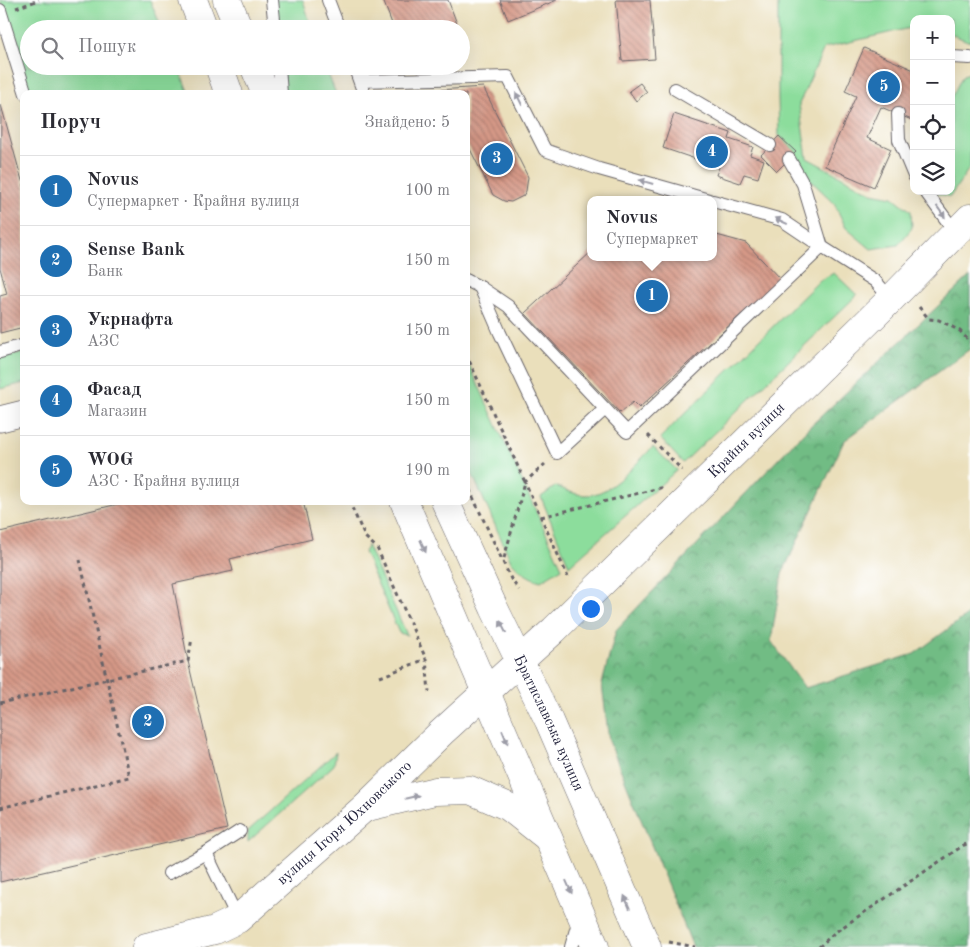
<!DOCTYPE html>
<html lang="uk">
<meta charset="utf-8">
<style>
body{margin:0;font-family:"Old Standard TT",serif;background:#f7f7f7;color:#2b2b33}
.controls{position:absolute;right:15px;top:15px;display:grid;overflow:hidden;border-radius:10px;box-shadow:0 5px 20px #0002}
.controls button{width:45px;height:45px;display:grid;place-items:center;padding:0;border:0;border-bottom:1px solid #e1e1e2;background:#fff;color:#2b2b33;font:25px sans-serif}
.you{position:absolute;left:590px;top:608px;width:18px;height:18px;margin:-12px;border:4px solid #fff;border-radius:50%;background:#1a73e8;box-shadow:0 0 0 8px #1a73e833}
.badge{display:grid;place-items:center;width:32px;height:32px;border-radius:50%;background:#1f6fb2;color:#fff;font-size:16px;font-weight:700}
.pin{position:absolute;translate:-50% -50%;border:2px solid #fff;box-shadow:0 1px 5px #0006}
.popup{position:absolute;left:587px;top:196px;width:130px;height:65px;box-sizing:border-box;display:grid;place-content:center;border-radius:10px;background:#fff;filter:drop-shadow(0 1px 4px #0005);font-size:16px;white-space:nowrap;color:#7c7c81}
.popup b{font-size:19px;color:#2b2b33}
.popup::after{content:'';position:absolute;left:50%;top:100%;margin-left:-10px;border:10px solid transparent;border-top-color:#fff}
.list{margin:0;padding:0;list-style:none}
h2{display:flex;justify-content:space-between;align-items:center;height:65px;margin:0;padding:0 20px;font-size:21px}
h2 small{font-size:16px;font-weight:400;color:#7c7c81}
.list li{display:grid;grid-template-columns:32px 1fr auto;gap:15px;align-items:center;box-sizing:border-box;height:70px;padding:0 20px;border-top:1px solid #e1e1e2}
.list b{display:block;font-size:19px;white-space:nowrap}
.list p{margin:0;font-size:16px;white-space:nowrap;color:#7c7c81}
.list em{font-size:16px;font-style:normal;color:#7c7c81}
.icon{flex:none;width:28px;height:28px;fill:none;stroke:currentColor;stroke-width:2;stroke-linecap:round;stroke-linejoin:round}
.map{position:relative;flex:none;width:970px;height:947px;overflow:hidden}
.search{position:absolute;background:#fff;box-shadow:0 5px 20px #0002;left:20px;top:20px;width:450px;height:55px;display:flex;align-items:center;gap:12px;box-sizing:border-box;padding:0 18px;border-radius:28px;color:#7c7c81;font-size:19px}
.panel{position:absolute;background:#fff;box-shadow:0 5px 20px #0002;left:20px;top:90px;width:450px;height:415px;border-radius:10px}
.map>svg:first-child{display:block}
</style>
<div class="map">
<svg width="970" height="947" viewBox="0 0 970 947">
<defs>
<pattern id="forest-crowns" width="20" height="18" patternUnits="userSpaceOnUse" patternTransform="scale(1.25)"><rect width="20" height="18" fill="#71bc84"/><path d="M2 6a3 3 0 1 1 6 0M12 15a3 3 0 1 1 6 0" fill="none" stroke="#5c986d"/></pattern>
<pattern id="building-back-hatch" width="6" height="6" patternUnits="userSpaceOnUse" patternTransform="scale(1.25)"><rect width="6" height="6" fill="#d69987"/><path d="M-1 5l2 2M0 0l6 6M5-1l2 2" fill="none" stroke="#ad7c70"/></pattern>
</defs>
<rect width="100%" height="100%" fill="#fff"/>
<filter id="ink" filterUnits="userSpaceOnUse"><feTurbulence type="fractalNoise" baseFrequency=".02" numOctaves="2"/><feDisplacementMap in="SourceGraphic" scale="10" xChannelSelector="R" yChannelSelector="G"/><feConvolveMatrix kernelMatrix="1 2 1 2 8 2 1 2 1" color-interpolation-filters="sRGB"/></filter>
<filter id="wash" filterUnits="userSpaceOnUse"><feTurbulence type="fractalNoise" baseFrequency=".0096" numOctaves="4" result="noise"/><feDisplacementMap in="SourceGraphic" scale="20" xChannelSelector="R" yChannelSelector="G"/><feGaussianBlur stdDeviation="1.12" result="paint"/><feColorMatrix in="noise" values="0 0 0 0 0 0 0 0 0 0 0 0 0 0 0 0 0 1.4 0 .05"/><feComposite in="paint" operator="in"/></filter>
<g filter="url(#wash)">
<rect width="100%" height="100%" fill="#eadfbb"/>
<g fill="#8cdd9c" stroke="#57806c">
<path d="M0,0H150L162,29H29V66H178L189,94H28Z"/>
<path d="M275,0H303L312,29H278Z"/>
<path d="M778,0H970V42L951,34V19H914V27L824,48L799,104L807,158L872,193L893,197L911,211L912,228L898,245L871,249L846,228L834,203L797,167L796,152L779,136L778,98Z"/>
<path d="M282,66H325L336,94H284Z"/>
<path d="M970,73V167L950,197L935,193L934,191H951V98L963,75Z"/>
<path d="M834,273L857,295L683,463L660,438L820,280Z"/>
<path d="M24,352V383L0,389V358Z"/>
<path d="M466,358L562,568L541,581C528,578 520,571 511,561L466,460Z"/>
<path d="M653,447L677,470L569,566L541,497L556,486C566,490 575,495 586,495C610,496 637,462 653,447Z"/>
<path d="M368,545H367L407,635L399,633L364,552Z"/>
<path d="M336,752L334,765L248,842V831Z"/>
</g>
<path fill="url(#forest-crowns)" stroke="#4a6f60" d="M970,276V349L844,441L782,574L771,641L805,688L914,654L970,613V947H693L609,741L602,684L616,630L803,433Z"/>
<g id="blocks">
<g fill="url(#building-back-hatch)">
<path d="M383,0H448L459,29H394Z"/>
<path d="M500,0H557L508,20Z"/>
<path d="M616,0H650L655,59L622,61Z"/>
<path d="M864,48L914,70V121L881,107L867,138L891,149L874,187L825,166L856,96L845,91Z"/>
<path d="M640,83L647,92L636,101L629,91Z"/>
<path d="M483,87L528,177L526,191L523,196L511,202L504,201L493,195L466,141V94H408V92Z"/>
<path d="M1,105L24,188V327L0,333V296L7,294L0,268Z"/>
<path d="M674,114L731,133L729,139L753,147L750,155L764,160L758,178L744,174L740,183L716,175L719,167L663,148Z"/>
<path d="M779,136L796,152L777,171L761,155Z"/>
<path d="M713,234L746,243L780,279L639,408L633,402L620,413L525,313L591,252V257H713Z"/>
<path d="M131,501H303L312,539L230,559L233,571L173,584L188,661L227,829L0,882V532Z"/>
</g>
</g>
</g>
<g filter="url(#ink)">
<use href="#blocks" fill-opacity="0" stroke="#686468" stroke-width="1"/>
<g fill="none" stroke-linecap="round" stroke-linejoin="round">
<g stroke="#686468" stroke-width="14">
<g id="lane">
<path d="M272,0L275,29"/>
<path d="M328,0L339,29"/>
<path d="M0,10L26,94"/>
<path d="M951,57L970,58"/>
<path d="M279,66L281,94"/>
<path d="M354,66L364,94"/>
<path d="M361,81L508,77L545,150L599,169L709,200"/>
<path d="M675,89L770,145"/>
<path d="M898,114L899,140L914,176"/>
<path d="M789,159L803,184L822,247L875,281L891,299"/>
<path d="M925,191L956,233"/>
<path d="M466,280L480,287L508,306L627,432L822,247L782,220L713,201"/>
<path d="M480,287L500,333L557,453L605,409"/>
<path d="M0,352L24,345"/>
<path d="M169,873L206,853"/>
<path d="M238,919L206,853L240,831"/>
<path d="M571,947L579,919"/>
</g>
</g>
<g stroke="#686468" stroke-width="27">
<path id="street" d="M0,419L24,413"/>
</g>
<g stroke="#686468" stroke-width="29">
<g id="secondary">
<path d="M364,808L435,791L470,790L509,807L547,837"/>
<path id="s1" d="M146,947L215,930L238,919L364,808L441,733L554,630L891,299L970,218"/>
</g>
</g>
<g stroke="#686468" stroke-width="29">
<g id="primary">
<path d="M193,0L204,29"/>
<path d="M227,0L239,29"/>
<path d="M219,66L229,94"/>
<path d="M254,66L266,94"/>
<path d="M404,501L595,947"/>
<path id="s2" d="M445,501L494,608L549,721L647,947"/>
</g>
</g>
<g stroke="#686468" stroke-width="3" stroke-dasharray="4 4" stroke-linecap="butt">
<path d="M16,8L39,0"/>
<path d="M919,307L929,319L939,320L960,331L970,342"/>
<path d="M466,354L525,482L503,562L511,579L519,590"/>
<path d="M648,435L682,470"/>
<path d="M545,464L525,482L568,577"/>
<path d="M466,482L503,562"/>
<path d="M349,501L365,537L377,548L426,659"/>
<path d="M541,517L664,487"/>
<path d="M380,677L426,659L429,692"/>
<path d="M0,703L188,661L192,638"/>
<path d="M0,808L129,777L80,560"/>
<path d="M669,942L695,947"/>
<path d="M819,947L834,933L964,845L970,843"/>
</g>
<use href="#lane" stroke="#fff" stroke-width="12"/>
<use href="#street" stroke="#fff" stroke-width="25"/>
<use href="#secondary" stroke="#fff" stroke-width="28"/>
<use href="#primary" stroke="#fff" stroke-width="28"/>
</g>
<defs><path id="oneway-solid" d="M-6-.8H1V-3.2L6.5 0L1 3.2V.8H-6Z" transform="scale(1.25)"/></defs>
<g fill="#9c9ca7">
<use href="#oneway-solid" transform="translate(519 99) rotate(-117)"/>
<use href="#oneway-solid" transform="translate(646 182) rotate(-164)"/>
<use href="#oneway-solid" transform="translate(941 212) rotate(54)"/>
<use href="#oneway-solid" transform="translate(781 221) rotate(-155)"/>
<use href="#oneway-solid" transform="translate(423 546) rotate(66)"/>
<use href="#oneway-solid" transform="translate(503 627) rotate(-117)"/>
<use href="#oneway-solid" transform="translate(505 737) rotate(68)"/>
<use href="#oneway-solid" transform="translate(412 797) rotate(-13)"/>
<use href="#oneway-solid" transform="translate(569 887) rotate(66)"/>
<use href="#oneway-solid" transform="translate(627 902) rotate(-113)"/>
</g>
</g>
<g text-anchor="middle" dominant-baseline="central" stroke-width="4" stroke-linejoin="round" paint-order="stroke">
<g font-size="15" fill="#22223b" stroke="#fff">
<text stroke="none"><textPath href="#s1" startOffset="795">Крайня вулиця</textPath></text>
<text stroke="none"><textPath href="#s2" startOffset="245">Братиславська вулиця</textPath></text>
<text stroke="none"><textPath href="#s1" startOffset="240">вулиця Ігоря Юхновського</textPath></text>
</g>
</g>
</svg>
<div class="controls">
<button>+</button>
<button>−</button>
<button><svg class="icon" aria-label="locate" viewBox="0 0 24 24"><circle cx="12" cy="12" r="6"/><path d="M12 2v4M12 18v4M2 12h4M18 12h4"/></svg></button>
<button><svg class="icon" aria-label="layers" viewBox="0 0 24 24"><path d="M12 4l9 5-9 5-9-5zM3 14l9 5 9-5"/></svg></button>
</div>
<div class="you"></div>
<div class="pin badge" style="left:652px;top:296px">1</div>
<div class="popup"><b>Novus</b>Супермаркет</div>
<div class="pin badge" style="left:148px;top:722px">2</div>
<div class="pin badge" style="left:497px;top:159px">3</div>
<div class="pin badge" style="left:712px;top:152px">4</div>
<div class="pin badge" style="left:884px;top:87px">5</div>
<div class="search"><svg class="icon" aria-label="search" viewBox="0 0 24 24"><circle cx="10" cy="10" r="6"/><path d="M15 15l6 6"/></svg>Пошук</div>
<section class="panel">
<h2>Поруч<small>Знайдено: 5</small></h2>
<ul class="list">
<li><span class="badge">1</span><div><b>Novus</b><p>Супермаркет · Крайня вулиця</p></div><em>100 m</em></li>
<li><span class="badge">2</span><div><b>Sense Bank</b><p>Банк</p></div><em>150 m</em></li>
<li><span class="badge">3</span><div><b>Укрнафта</b><p>АЗС</p></div><em>150 m</em></li>
<li><span class="badge">4</span><div><b>Фасад</b><p>Магазин</p></div><em>150 m</em></li>
<li><span class="badge">5</span><div><b>WOG</b><p>АЗС · Крайня вулиця</p></div><em>190 m</em></li>
</ul>
</section>
</div>
